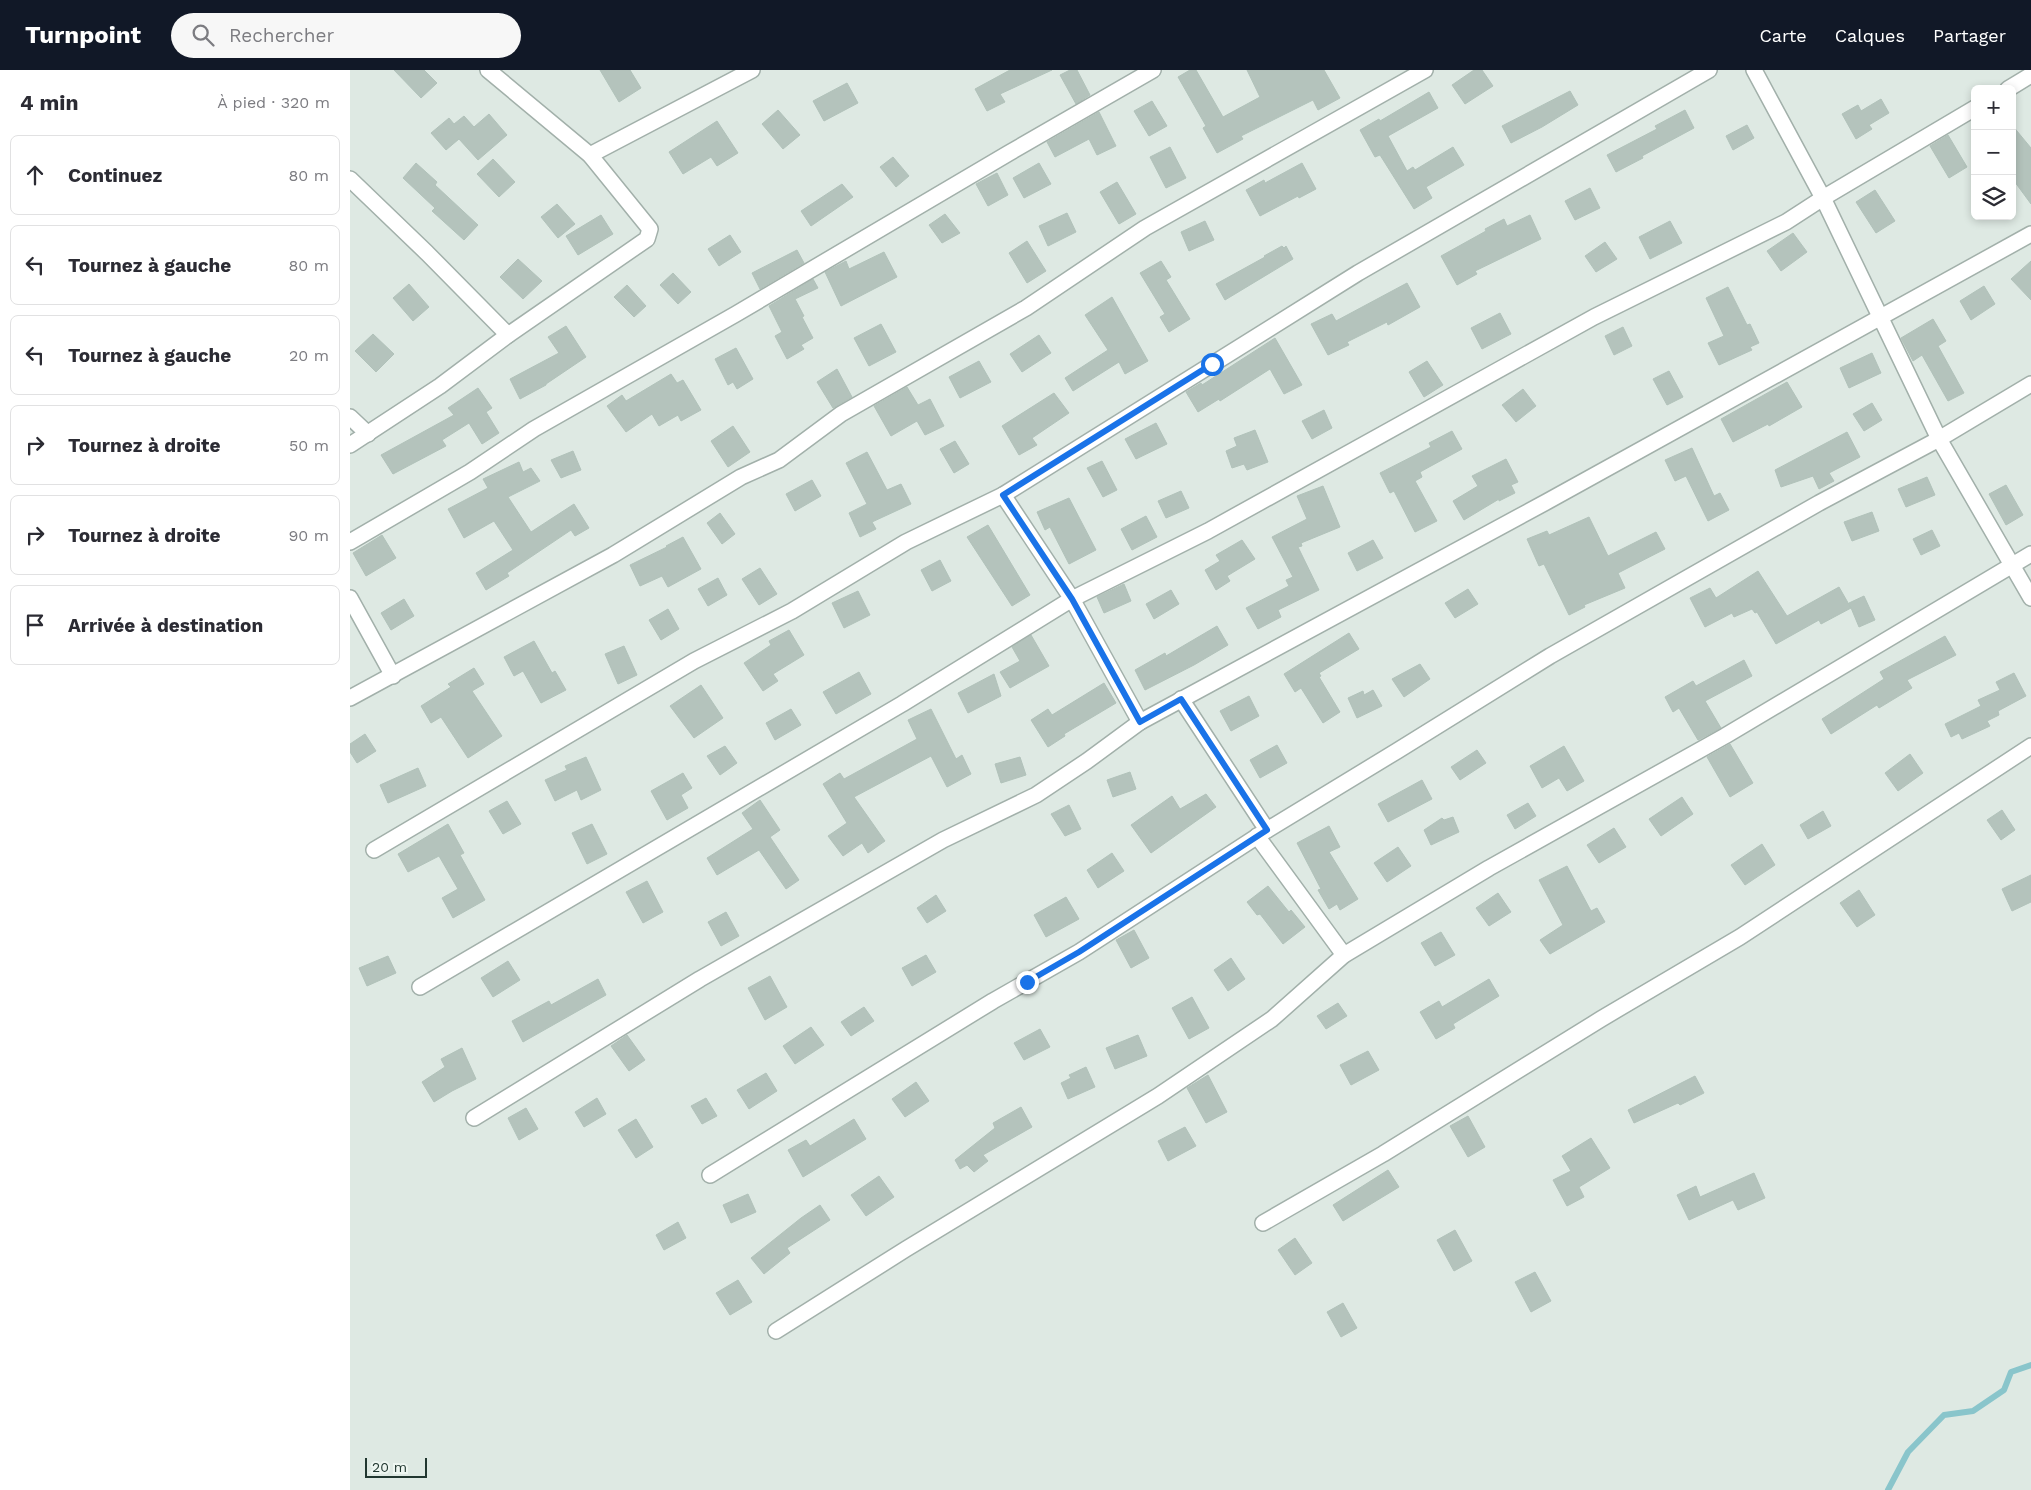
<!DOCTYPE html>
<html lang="fr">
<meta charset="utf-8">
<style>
body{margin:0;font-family:"Work Sans",sans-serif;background:#f7f7f7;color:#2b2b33}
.controls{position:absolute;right:15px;top:15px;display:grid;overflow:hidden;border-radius:8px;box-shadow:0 2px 8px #0003}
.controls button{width:45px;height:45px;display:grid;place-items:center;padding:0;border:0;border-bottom:1px solid #e1e1e2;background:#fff;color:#2b2b33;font:25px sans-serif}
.scale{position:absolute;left:15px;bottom:12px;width:62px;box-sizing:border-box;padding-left:5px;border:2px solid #213730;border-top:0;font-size:14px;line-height:18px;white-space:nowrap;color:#213730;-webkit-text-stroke:4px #eef6f1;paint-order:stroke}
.stop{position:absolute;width:15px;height:15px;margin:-11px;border:4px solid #1a73e8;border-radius:50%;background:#fff}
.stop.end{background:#1a73e8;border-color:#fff;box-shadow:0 1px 5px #0008}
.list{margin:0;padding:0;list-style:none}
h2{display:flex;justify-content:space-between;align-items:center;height:65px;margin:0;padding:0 20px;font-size:21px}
h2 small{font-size:16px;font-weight:400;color:#7c7c81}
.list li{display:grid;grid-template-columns:32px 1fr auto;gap:15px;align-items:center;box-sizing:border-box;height:80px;margin:0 10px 10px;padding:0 10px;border:1px solid #e1e1e2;border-radius:8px}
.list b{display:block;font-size:19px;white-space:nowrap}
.list em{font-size:16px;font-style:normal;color:#7c7c81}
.icon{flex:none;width:28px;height:28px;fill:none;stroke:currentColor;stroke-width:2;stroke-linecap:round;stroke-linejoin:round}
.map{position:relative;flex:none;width:1681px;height:1420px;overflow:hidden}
header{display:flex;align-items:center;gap:30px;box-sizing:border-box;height:70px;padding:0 25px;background:#111827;color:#fff}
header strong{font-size:24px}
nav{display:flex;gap:28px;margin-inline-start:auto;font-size:18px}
.search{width:350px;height:45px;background:#f7f7f7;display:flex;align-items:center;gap:12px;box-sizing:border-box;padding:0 18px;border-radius:28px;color:#7c7c81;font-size:19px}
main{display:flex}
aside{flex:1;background:#fff}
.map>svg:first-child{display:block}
</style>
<header>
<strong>Turnpoint</strong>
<div class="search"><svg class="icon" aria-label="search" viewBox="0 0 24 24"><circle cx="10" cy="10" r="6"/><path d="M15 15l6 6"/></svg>Rechercher</div>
<nav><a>Carte</a><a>Calques</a><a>Partager</a></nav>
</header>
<main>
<aside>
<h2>4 min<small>À pied · 320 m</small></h2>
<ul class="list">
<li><svg class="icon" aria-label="ahead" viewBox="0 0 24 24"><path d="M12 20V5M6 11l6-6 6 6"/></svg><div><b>Continuez</b></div><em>80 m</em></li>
<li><svg class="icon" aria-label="left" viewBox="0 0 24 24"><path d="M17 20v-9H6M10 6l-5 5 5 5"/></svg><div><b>Tournez à gauche</b></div><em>80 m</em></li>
<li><svg class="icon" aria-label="left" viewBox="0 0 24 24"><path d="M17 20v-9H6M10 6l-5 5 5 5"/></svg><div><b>Tournez à gauche</b></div><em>20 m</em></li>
<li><svg class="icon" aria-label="right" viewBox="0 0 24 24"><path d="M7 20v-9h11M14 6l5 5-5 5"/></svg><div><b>Tournez à droite</b></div><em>50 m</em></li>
<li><svg class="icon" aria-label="right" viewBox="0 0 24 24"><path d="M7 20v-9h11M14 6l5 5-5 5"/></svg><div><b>Tournez à droite</b></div><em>90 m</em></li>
<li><svg class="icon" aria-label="arrive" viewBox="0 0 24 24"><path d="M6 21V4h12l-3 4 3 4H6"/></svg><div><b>Arrivée à destination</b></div></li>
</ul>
</aside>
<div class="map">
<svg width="1681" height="1420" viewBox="0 0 1681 1420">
<rect width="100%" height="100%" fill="#dee9e3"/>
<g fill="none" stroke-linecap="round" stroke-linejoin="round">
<path stroke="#89c5cb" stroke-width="6" d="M1538,1420L1558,1382L1594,1345L1623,1341L1654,1320L1661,1302L1681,1295"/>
</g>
<g fill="#b4c3bc" stroke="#b1c2ba">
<path d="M44,0H74L87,13L71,28Z"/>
<path d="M250,0H280L291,18L269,32Z"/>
<path d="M660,0H702L650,24L655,32L637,41L625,19Z"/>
<path d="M720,0H727L740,25L726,34L710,5Z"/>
<path d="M840,0H846L873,47L910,27L897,0H974L990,28L968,40L963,30L891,66L893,69L867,83L853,58L856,56L828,7Z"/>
<path d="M1124,0H1132L1143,16L1115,34L1102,15Z"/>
<path d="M497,13L508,33L474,51L463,31Z"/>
<path d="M1220,21L1228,35L1192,57L1161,73L1152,56Z"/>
<path d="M1079,22L1088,38L1038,66L1057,101L1063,97L1065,100L1103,77L1114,95L1076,117L1082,128L1064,139L1030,85L1025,87L1010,60L1029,49L1030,51Z"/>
<path d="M1531,29L1539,43L1519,55L1522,59L1506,69L1492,44L1508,35L1511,41Z"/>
<path d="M802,31L817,56L799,66L784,41Z"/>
<path d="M428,40L450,65L433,79L412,54Z"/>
<path d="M1335,40L1344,58L1292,86L1293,88L1266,102L1257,85L1307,59L1305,56Z"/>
<path d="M749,42L766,76L747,85L739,69L705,87L697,72Z"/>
<path d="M139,44L157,65L128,90L109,69L96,80L81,63L99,48L104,54L114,46L124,57Z"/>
<path d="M367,51L388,83L367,96L361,87L333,104L319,82Z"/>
<path d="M1397,55L1404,68L1383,80L1376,66Z"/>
<path d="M1662,55L1681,78V134L1662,108Z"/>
<path d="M1598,65L1617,97L1599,108L1580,76Z"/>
<path d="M820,77L836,108L816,118L800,87Z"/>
<path d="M543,87L559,106L546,117L530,97Z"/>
<path d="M143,89L165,112L149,127L127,104Z"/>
<path d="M66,93L87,112L85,115L128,155L114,170L82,141L85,138L53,108Z"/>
<path d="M689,93L701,114L674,128L663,108Z"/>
<path d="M952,93L966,119L949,128L948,126L910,146L896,120L914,110L915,113Z"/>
<path d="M647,103L658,125L638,136L626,114Z"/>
<path d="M767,112L786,144L769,154L750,122Z"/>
<path d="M492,114L503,127L461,156L451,141Z"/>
<path d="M1240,118L1250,138L1225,150L1215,131Z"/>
<path d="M1525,120L1545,151L1526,163L1506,132Z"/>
<path d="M207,134L225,154L208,168L191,147Z"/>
<path d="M717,143L726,162L698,176L689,156Z"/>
<path d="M595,144L610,163L592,173L579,155Z"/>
<path d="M251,145L263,164L228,185L216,166Z"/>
<path d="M1180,145L1191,169L1125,201L1127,204L1107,215L1091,186L1136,161L1135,159L1154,149L1157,156Z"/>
<path d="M855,151L864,170L839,181L831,162Z"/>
<path d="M1320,151L1332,173L1300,189L1289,167Z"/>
<path d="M1443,163L1457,182L1431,201L1417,181Z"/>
<path d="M380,165L391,182L369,196L358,179Z"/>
<path d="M677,171L696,201L677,213L659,183Z"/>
<path d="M1255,172L1267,189L1246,202L1235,186Z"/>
<path d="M932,176L934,178L936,176L943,189L875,230L866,214L915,187L914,186Z"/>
<path d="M447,180L454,193L410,219L402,203Z"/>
<path d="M534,182L547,207L491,236L475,202L496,191L499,199Z"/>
<path d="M168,189L192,211L173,229L150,207Z"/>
<path d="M811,191L821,207L816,210L840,249L819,262L810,247L815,244L790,203Z"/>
<path d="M1681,191V230L1661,209Z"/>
<path d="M323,203L341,222L328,234L310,215Z"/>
<path d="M463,209L468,218L445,229L454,246L452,247L463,268L451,275L454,279L437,289L425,266L432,262L419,236Z"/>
<path d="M1057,213L1070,237L1038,255L1037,252L997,272L999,275L978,285L961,254L982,244L986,251Z"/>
<path d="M59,214L79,237L63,251L43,228Z"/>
<path d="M277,215L296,236L284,247L264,227Z"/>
<path d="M1634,216L1645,234L1621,250L1610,231Z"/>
<path d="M1378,217L1397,255L1400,254L1409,273L1400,277L1402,280L1369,295L1358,273L1374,266L1356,228Z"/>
<path d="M762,227L798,291L775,304L769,292L723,321L715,308L758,280L735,245Z"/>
<path d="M1150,243L1161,264L1132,279L1121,258Z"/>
<path d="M1583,249L1596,271L1588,276L1614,323L1598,331L1572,285L1563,291L1551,268Z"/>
<path d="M531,254L546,282L519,296L504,268Z"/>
<path d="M216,256L236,287L196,314V315L170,329L160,309L209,283L198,267Z"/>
<path d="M1273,257L1282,276L1264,285L1255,266Z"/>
<path d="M23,264L44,284L26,302L5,281Z"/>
<path d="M689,265L701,283L672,302L660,284Z"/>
<path d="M925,268L952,315L934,324L920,299L870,331L869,329L848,342L836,322L851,313L852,315Z"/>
<path d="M386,278L403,309L387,319L383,312L378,315L365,289Z"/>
<path d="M1522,283L1531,303L1499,318L1490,298Z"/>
<path d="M629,291L641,312L610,328L599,307Z"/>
<path d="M1077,291L1093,315L1074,327L1059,302Z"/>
<path d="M487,299L502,327L483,338L467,312Z"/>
<path d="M1319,301L1333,327L1317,335L1303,309Z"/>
<path d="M321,304L327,313L333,310L351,340L331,351L328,345L309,356L302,344L276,362L257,336L272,325L276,331Z"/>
<path d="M1437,312L1452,337L1419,356L1418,354L1383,372L1371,349Z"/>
<path d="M557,317L568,335L580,329L594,356L575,365L567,351L541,366L524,336Z"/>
<path d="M128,318L142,338L136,342L149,363L132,374L119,353L92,370L96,376L43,404L31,385L104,345L98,338Z"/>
<path d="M1173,319L1186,336L1166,352L1152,335Z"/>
<path d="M704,323L719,343L682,368L687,375L669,385L652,356Z"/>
<path d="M1522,333L1532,350L1514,361L1503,344Z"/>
<path d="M974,340L982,358L962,369L952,351Z"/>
<path d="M806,353L817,374L786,389L775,369Z"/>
<path d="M383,356L400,382L378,397L361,371Z"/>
<path d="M905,360L918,392L897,400L894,394L882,398L876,381L887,376L884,368Z"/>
<path d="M1102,361L1112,379L1070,402L1072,407L1065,411L1087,451L1065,462L1044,421L1040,423L1030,403L1081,377L1079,373Z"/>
<path d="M1497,362L1510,387L1479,403L1484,411L1469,419L1463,406L1431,417L1425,400Z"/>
<path d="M605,371L619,394L604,403L590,379Z"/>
<path d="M1342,378L1364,426L1370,423L1379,440L1358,451L1336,406L1325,411L1315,390Z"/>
<path d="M223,381L231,400L211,408L201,390Z"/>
<path d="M517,382L537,420L551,414L561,434L522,452L526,459L510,467L499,443L517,434L496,393Z"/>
<path d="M1156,389L1168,412L1161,415L1165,423L1149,431V429L1114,450L1103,431L1128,416L1122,406Z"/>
<path d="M752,391L767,420L753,427L737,398Z"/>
<path d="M169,392L173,402L181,398L190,411L158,427L181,462L224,434L239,458L225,466L221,460L157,503L159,506L136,520L126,503L163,480L144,451L114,468L98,439L138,418L133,409Z"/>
<path d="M1577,407L1585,425L1556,437L1548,419Z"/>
<path d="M462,410L471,426L445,441L436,424Z"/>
<path d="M1656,415L1673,445L1656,455L1639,424Z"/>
<path d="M973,416L990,457L951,473L952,476L948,477L969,520L928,540L931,547L908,559L896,538L939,516L936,510L943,507L922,467L957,449L947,426Z"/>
<path d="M831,421L839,438L816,448L808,431Z"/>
<path d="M719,428L746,480L719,494L700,457L695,460L687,442Z"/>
<path d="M1522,442L1529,461L1502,471L1494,452Z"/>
<path d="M370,443L385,464L372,474L357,453Z"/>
<path d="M796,446L807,467L782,480L771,459Z"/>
<path d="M1239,447L1258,486L1306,462L1315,479L1268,503L1275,518L1234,535L1235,537L1219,545L1194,494L1189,496L1177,469L1197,461L1199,465Z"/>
<path d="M638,455L680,525L662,536L617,467Z"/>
<path d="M1582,460L1590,476L1571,485L1563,469Z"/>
<path d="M32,465L46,488L16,506L3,483Z"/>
<path d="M333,467L351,499L318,517L312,506L290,516L280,495L317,477L316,476Z"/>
<path d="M892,470L905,489L877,506L880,511L866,520L855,500L870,491L866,485Z"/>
<path d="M1023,470L1033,488L1007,501L998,483Z"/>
<path d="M590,490L601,511L582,521L571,500Z"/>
<path d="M410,498L427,524L409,535L392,509Z"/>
<path d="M1408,501L1437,546L1489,517L1501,538L1471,554L1469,550L1426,574L1407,542L1405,543L1402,539L1384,547L1382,543L1355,557L1340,528L1360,518L1366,528Z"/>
<path d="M368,508L377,525L358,536L348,519Z"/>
<path d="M774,514L781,531L754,543L747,527Z"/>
<path d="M1118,519L1128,534L1105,548L1095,533Z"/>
<path d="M821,520L829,534L804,549L796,534Z"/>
<path d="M508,521L520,545L494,558L482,533Z"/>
<path d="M1514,526L1525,550L1509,557L1499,533Z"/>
<path d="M54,529L64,546L41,560L31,543Z"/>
<path d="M318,539L329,559L311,570L299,550Z"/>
<path d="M867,556L878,575L844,595L795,620L785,600L815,583L816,586Z"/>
<path d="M439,560L454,585L423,604L428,611L413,621L394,593L421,575L419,571Z"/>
<path d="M999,563L1009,579L969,603L971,606L969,607L990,642L973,653L951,618L945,622L934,604Z"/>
<path d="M681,565L699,596L660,618L650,602L670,591L662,577Z"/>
<path d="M1595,566L1606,585L1557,610L1562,618L1529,638L1527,635L1481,664L1472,649L1534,609L1530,602Z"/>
<path d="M184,571L202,603L205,601L216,620L191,633L173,601L164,606L154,587Z"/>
<path d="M274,576L287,605L268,614L255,584Z"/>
<path d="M1394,590L1402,606L1355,631L1371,658L1348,670L1329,638L1323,642L1315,627L1343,611L1346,616Z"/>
<path d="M1070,594L1080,609L1054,627L1042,609Z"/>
<path d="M124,598L134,614L122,621L152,666L118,688L91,647L81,653L71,636L101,617L98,614Z"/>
<path d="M509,602L521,624L486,644L473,622Z"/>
<path d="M1664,603L1676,626L1648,641L1649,645L1637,651L1640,656L1612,669L1609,663L1601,667L1595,654L1631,636L1628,630L1650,620L1646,612Z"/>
<path d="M644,604L651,626L618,643L608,623Z"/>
<path d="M754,613L766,633L714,664L715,666L698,677L681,650L698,639L702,645Z"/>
<path d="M351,615L373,648L344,668L320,636Z"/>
<path d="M1023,620L1032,636L1007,648L998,628L1013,621L1014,625Z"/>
<path d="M899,626L909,646L881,661L870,641Z"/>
<path d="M441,639L451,655L425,670L416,653Z"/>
<path d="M581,639L606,689L612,685L621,704L597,717L581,686L504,727L535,771L518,783L512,773L493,786L478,766L497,753L473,714L490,703L494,709L567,669L558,650Z"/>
<path d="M15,664L26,681L7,693L0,682V674Z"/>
<path d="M1380,674L1403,713L1380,727L1357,687Z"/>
<path d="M927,675L937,693L910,708L900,690Z"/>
<path d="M375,676L387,693L370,705L357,686Z"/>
<path d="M1214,676L1234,711L1217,721L1209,708L1192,718L1180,696Z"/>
<path d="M1127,680L1136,693L1110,710L1101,697Z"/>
<path d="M1560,684L1573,703L1548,721L1535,703Z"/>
<path d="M236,687L251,720L231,730L227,720L205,731L195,710L217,700L215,696Z"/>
<path d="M670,687L676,705L651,713L645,694Z"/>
<path d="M68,698L76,716L38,733L30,715Z"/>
<path d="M780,702L786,719L763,727L757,710Z"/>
<path d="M333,703L342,718L331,725L338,738L317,750L301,721Z"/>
<path d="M1072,710L1082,729L1038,752L1028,734Z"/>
<path d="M856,724L866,737L801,783L781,755L822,726L830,739Z"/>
<path d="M1332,727L1343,744L1311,766L1299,749Z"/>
<path d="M410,730L430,760L420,767L449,810L436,819L409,780L367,805L357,788L403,759L392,743Z"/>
<path d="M157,731L171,754L153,764L139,741Z"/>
<path d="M1178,733L1186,746L1165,759L1157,745Z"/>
<path d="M719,735L731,759L715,766L701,744Z"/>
<path d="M1652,740L1665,760L1651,770L1637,750Z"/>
<path d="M1473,741L1481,756L1458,769L1450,755Z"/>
<path d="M1103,747L1109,762L1081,775L1074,760L1092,748L1094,750Z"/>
<path d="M98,754L114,783L110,785L135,830L103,848L92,828L108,819L89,786L58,802L48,784Z"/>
<path d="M242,754L257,784L237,794L222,763Z"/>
<path d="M979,756L990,777L979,782L1008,829L990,840L987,834L979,839L968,820L971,819L947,773Z"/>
<path d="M1264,758L1276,777L1249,793L1237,775Z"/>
<path d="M1412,774L1425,795L1395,815L1381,795Z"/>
<path d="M1048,777L1061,796L1037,812L1024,793Z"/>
<path d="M762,783L774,801L748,818L737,800Z"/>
<path d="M1217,796L1241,841L1247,838L1255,852L1200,884L1190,870L1213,855L1189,810Z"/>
<path d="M1681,805V832L1662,841L1652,819Z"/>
<path d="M297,811L313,842L293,853L276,822Z"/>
<path d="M918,816L939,842L941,840L955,857L933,874L910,844L907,845L897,832Z"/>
<path d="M1509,820L1525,845L1507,857L1490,833Z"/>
<path d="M1148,823L1161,842L1139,856L1126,838Z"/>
<path d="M586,825L596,841L577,853L567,838Z"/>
<path d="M716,827L729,849L696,867L684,845Z"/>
<path d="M376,842L389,866L371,876L358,852Z"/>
<path d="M784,860L799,888L781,898L766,870Z"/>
<path d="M1091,862L1105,885L1085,896L1071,873Z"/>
<path d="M576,885L586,902L562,916L552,898Z"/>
<path d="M38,886L46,903L17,916L9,898Z"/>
<path d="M881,888L895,909L878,921L864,900Z"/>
<path d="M158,891L170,910L143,927L131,908Z"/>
<path d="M420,906L437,937L415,950L398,918Z"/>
<path d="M248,909L256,925L173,972L162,951L199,931L201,935Z"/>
<path d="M1139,909L1149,926L1103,954L1105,958L1086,969L1070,942L1089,931L1092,937Z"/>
<path d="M842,927L859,958L839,969L822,938Z"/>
<path d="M988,933L997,946L976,959L967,946Z"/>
<path d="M514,937L524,951L501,966L491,952Z"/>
<path d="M461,957L474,975L445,994L433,976Z"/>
<path d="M690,959L700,977L674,990L664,973Z"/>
<path d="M277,965L295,990L279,1001L261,976Z"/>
<path d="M788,965L797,986L765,999L756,978Z"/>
<path d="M112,978L126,1009L102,1021L84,1032L72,1012L95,997L91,989Z"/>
<path d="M1018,981L1029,1000L1001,1015L990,995Z"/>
<path d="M736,997L745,1017L718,1029L711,1013L721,1008L719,1005Z"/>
<path d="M416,1003L427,1021L399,1039L387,1020Z"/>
<path d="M858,1005L877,1042L856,1053L837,1018Z"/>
<path d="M1345,1006L1354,1023L1330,1035L1328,1033L1284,1053L1278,1040Z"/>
<path d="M566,1012L579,1031L555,1047L542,1029Z"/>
<path d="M247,1028L256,1044L234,1057L225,1042Z"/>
<path d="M356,1028L367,1046L352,1054L341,1036Z"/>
<path d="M671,1037L682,1057L633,1085L638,1091L624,1102L617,1095L610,1099L605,1090L645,1058L643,1053Z"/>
<path d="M176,1038L188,1059L169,1070L158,1048Z"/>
<path d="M1118,1046L1135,1077L1118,1087L1100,1056Z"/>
<path d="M286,1049L303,1077L286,1088L268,1060Z"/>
<path d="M504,1049L516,1069L453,1107L438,1080L456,1070L460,1076Z"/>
<path d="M835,1057L846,1076L818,1091L808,1071Z"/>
<path d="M1241,1068L1260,1098L1229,1117L1234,1127L1217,1136L1203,1110L1221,1101L1212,1086Z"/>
<path d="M1038,1100L1049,1117L993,1151L983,1135Z"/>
<path d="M1404,1103L1415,1128L1388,1140L1383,1130L1339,1150L1327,1125L1346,1116L1350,1127Z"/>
<path d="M529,1106L544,1127L516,1146L501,1125Z"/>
<path d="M398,1124L406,1142L381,1153L373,1135Z"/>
<path d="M470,1135L480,1150L437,1178L440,1183L414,1204L401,1188L451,1148Z"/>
<path d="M328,1152L336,1168L314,1180L306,1165Z"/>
<path d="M1105,1160L1122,1191L1104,1201L1087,1170Z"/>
<path d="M945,1168L962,1193L945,1205L928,1180Z"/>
<path d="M1185,1202L1201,1231L1181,1242L1165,1212Z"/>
<path d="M388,1210L402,1232L380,1245L366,1223Z"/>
<path d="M993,1233L1007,1258L991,1267L977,1242Z"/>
</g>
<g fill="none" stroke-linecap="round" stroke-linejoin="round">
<g stroke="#a2b0aa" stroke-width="18">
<g id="minor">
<path d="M1404,0L1473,128L1589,369L1681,528"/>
<path d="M1658,19L1681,5"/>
<path d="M240,85L402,0"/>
<path d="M0,109L77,183L158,265"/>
<path d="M0,347L18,364"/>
<path d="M0,375L90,316L158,265L297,169L300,159L240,85L138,0"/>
<path d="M653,425L722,529L790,652"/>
<path d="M0,472L120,402L184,359L386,244L659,83L803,0"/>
<path d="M0,528L43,606"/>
<path d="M0,628L263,485L391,407L429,390L491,344L676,238L795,158L1075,0"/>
<path d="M831,629L917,760"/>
<path d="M907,766L994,885"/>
<path d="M24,780L344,591L442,541L556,472L653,425L1008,203L1359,0"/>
<path d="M70,917L552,634L722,529L858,461L1244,247L1436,152L1473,128L1625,38"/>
<path d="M124,1048L350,909L593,770L686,725L737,691L790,652L1198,431L1681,164"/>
<path d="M360,1105L643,931L729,882L917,760L1047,681L1200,586L1469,433L1589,369L1681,314"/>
<path d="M913,1153L1033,1084L1251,949L1390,867L1681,676"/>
<path d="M426,1261L556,1179L808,1026L922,949L994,885L1139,798L1375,666L1681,484"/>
</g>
</g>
<use href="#minor" stroke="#fff" stroke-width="15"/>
</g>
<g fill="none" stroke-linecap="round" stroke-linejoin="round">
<path stroke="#1a73e8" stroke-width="6" d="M677,912L729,882L917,760L831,629L790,652L722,529L653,425L862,294"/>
</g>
</svg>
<div class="controls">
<button>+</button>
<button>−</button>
<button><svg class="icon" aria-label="layers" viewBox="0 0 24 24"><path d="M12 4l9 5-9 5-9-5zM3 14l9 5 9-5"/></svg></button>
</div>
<div class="scale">20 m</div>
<div class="stop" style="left:862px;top:294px"></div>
<div class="stop end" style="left:677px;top:912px"></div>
</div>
</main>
